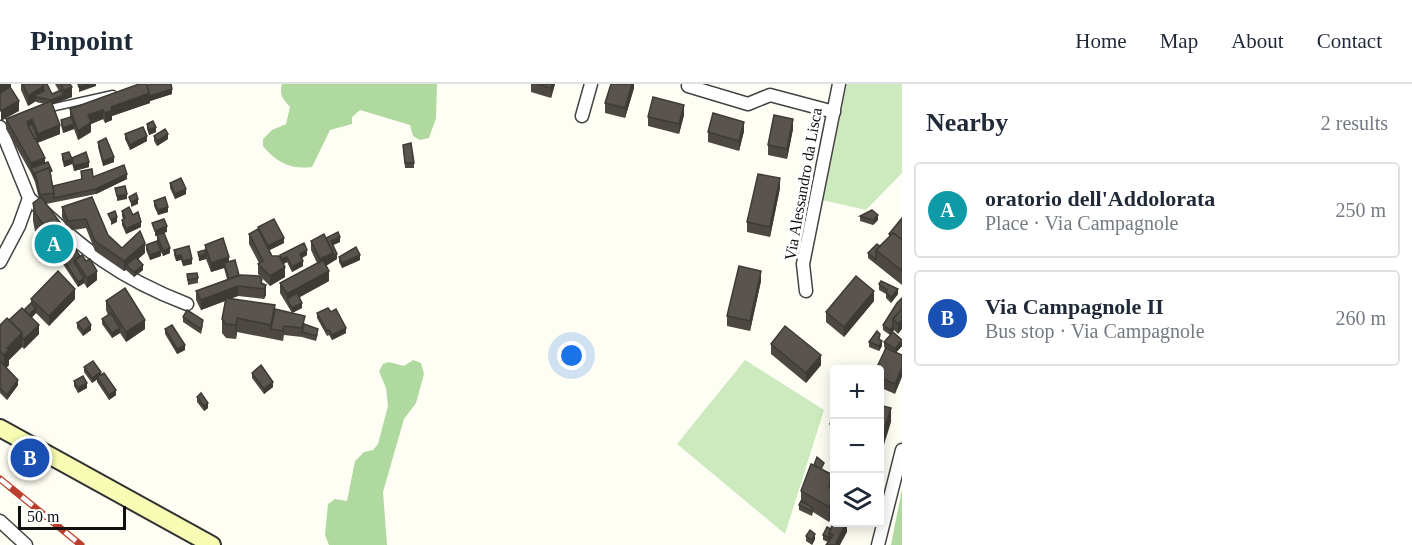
<!DOCTYPE html>
<meta charset="utf-8">
<style>
body{margin:0;font-family:Georgia,serif;background:#f2f2f3;color:#1f2937}
.controls{position:absolute;right:18px;bottom:18px;display:grid;overflow:hidden;border-radius:6px;box-shadow:0 3px 15px #0003}
.controls button{width:54px;height:54px;display:grid;place-items:center;padding:0;border:0;border-bottom:2px solid #e0e1e3;background:#fff;color:#1f2937;font:30px sans-serif}
.scale{position:absolute;left:18px;bottom:15px;width:108px;box-sizing:border-box;padding-left:6px;border:3px solid #101010;border-top:0;font-size:16px;line-height:21px;white-space:nowrap;color:#101010;-webkit-text-stroke:4px #fff;paint-order:stroke}
.you{position:absolute;left:572px;top:272px;width:21px;height:21px;margin:-15px;border:4px solid #fff;border-radius:50%;background:#1a73e8;box-shadow:0 0 0 9px #1a73e833}
.badge{display:grid;place-items:center;width:39px;height:39px;border-radius:50%;background:#bc3f2d;color:#fff;font-size:20px;font-weight:700}
.pin{position:absolute;translate:-50% -50%;border:3px solid #fff;box-shadow:0 2px 6px #0006}
.list{margin:0;padding:0;list-style:none}
h2{display:flex;justify-content:space-between;align-items:center;height:78px;margin:0;padding:0 24px;font-size:26px}
h2 small{font-size:20px;font-weight:400;color:#747a83}
.list li{display:grid;grid-template-columns:39px 1fr auto;gap:18px;align-items:center;box-sizing:border-box;height:96px;margin:0 12px 12px;padding:0 12px;border:2px solid #e0e1e3;border-radius:6px}
.list b{display:block;font-size:22px;white-space:nowrap}
.list p{margin:0;font-size:20px;white-space:nowrap;color:#747a83}
.list em{font-size:20px;font-style:normal;color:#747a83}
.icon{flex:none;width:33px;height:33px;fill:none;stroke:currentColor;stroke-width:2;stroke-linecap:round;stroke-linejoin:round}
.map{position:relative;flex:none;width:902px;height:461px;overflow:hidden}
header{display:flex;align-items:center;gap:36px;box-sizing:border-box;height:84px;padding:0 30px;background:#fff;border-bottom:2px solid #e0e1e3}
header strong{font-size:28px}
nav{display:flex;gap:33px;margin-inline-start:auto;font-size:21px}
main{display:flex}
aside{flex:1;background:#fff}
.map>svg:first-child{display:block}
</style>
<header>
<strong>Pinpoint</strong>
<nav><a>Home</a><a>Map</a><a>About</a><a>Contact</a></nav>
</header>
<main>
<div class="map">
<svg width="902" height="461" viewBox="0 0 902 461">
<rect width="100%" height="100%" fill="#fefef4"/>
<g fill="#cde9be">
<path d="M847,0H902V89L866,126L822,116Z"/>
<path d="M745,276L824,326L785,450L677,360Z"/>
</g>
<g fill="#afd99e">
<path d="M282,0H437L436,34L429,54L420,56L413,52L410,41L360,26L352,33V40L330,46L312,83C291,86 276,78 263,62V55L272,46L286,40L290,23C283,15 279,11 282,0Z"/>
<path d="M413,276L421,279L424,290L416,319L404,335L383,408L387,461H329L325,451L328,420L335,415L347,417L355,377L364,368L373,366L378,360L388,322L386,304L379,287L383,280L389,278L404,282Z"/>
<path d="M902,405V461H891Z"/>
</g>
<g fill="none" stroke-linecap="round" stroke-linejoin="round">
<g stroke="#434343" stroke-width="9">
<path id="lane" d="M46,25L113,10"/>
</g>
<g stroke="#434343" stroke-width="15">
<g id="street">
<path d="M688,2L748,20L770,11L834,28"/>
<path d="M582,32L591,0"/>
<path d="M0,43L29,114L19,142L0,178"/>
<path d="M29,114C81,164 119,194 187,220"/>
<path d="M806,207L803,180L839,0"/>
<path d="M0,437L26,461"/>
<path d="M878,461L902,366"/>
</g>
</g>
<g stroke="#323232" stroke-width="20">
<path id="secondary" d="M0,344L212,461"/>
</g>
<use href="#lane" stroke="#fff" stroke-width="6"/>
<use href="#street" stroke="#fff" stroke-width="12"/>
<use href="#secondary" stroke="#f7fbb3" stroke-width="16"/>
<g stroke="#bc3f2d" stroke-width="7">
<path id="rail" d="M0,395L81,461"/>
</g>
<use href="#rail" stroke="#fff" stroke-width="4.5" stroke-dasharray="14" stroke-linecap="butt"/>
</g>
<g fill="#4d4842">
<path d="M21,0H47L52,10L59,7L55,0H70L72,13L52,20L60,50L37,59L45,79L52,92L51,93L53,102L81,96V87L93,93L127,95L96,110L46,120L62,159L50,168L35,147L33,137V119L39,115L35,98L31,89L6,45V35L45,20L36,18V17L28,22L21,6Z"/>
<path d="M150,0H171L172,10L150,17V19L112,32V36L105,39L103,35L91,40V48L78,56L74,45L63,49L61,41V36L70,33V25L147,2Z"/>
<path d="M531,0H555L551,14L531,8Z"/>
<path d="M634,0V4L625,34L605,29V19Z"/>
<path d="M684,31L679,50L648,42V33Z"/>
<path d="M147,40L156,48L149,51L147,45Z"/>
<path d="M793,45L787,75L768,71V61Z"/>
<path d="M744,47L739,67L708,58V48Z"/>
<path d="M125,50L147,57L130,66L125,55Z"/>
<path d="M154,52L168,55L157,62L154,57Z"/>
<path d="M98,58L114,78L103,82L98,63Z"/>
<path d="M403,61L414,79V84H405Z"/>
<path d="M62,70L72,75L89,83L74,87L72,79V80L64,83L62,75Z"/>
<path d="M170,99L186,110L175,115L170,104Z"/>
<path d="M780,104L770,153L747,148V138Z"/>
<path d="M92,113L108,151L122,164L145,169L138,175L143,186L134,193L126,186L124,187L95,167L86,144L68,147L62,133V123Z"/>
<path d="M154,117L168,128L158,131L154,122Z"/>
<path d="M122,127L141,143L126,150L122,141V136L123,135L122,132Z"/>
<path d="M860,132L878,136L873,141L860,137Z"/>
<path d="M902,134V201L868,174V169L880,162L889,153V150Z"/>
<path d="M258,143L284,159L269,166L272,172L307,171L302,174L303,182L292,188L287,178L284,180L285,193L270,202L258,190V180L259,179L249,160V150L258,146Z"/>
<path d="M157,151L170,169L163,172L161,168V172L150,176L146,166V161L157,157Z"/>
<path d="M326,154L340,158L333,161L337,175L326,182L329,197L300,213L302,224L292,229L305,240L318,250L316,257L302,253L284,251L283,257L237,248L236,255L226,254L222,249V235L225,217L201,226L196,216V207L227,195L224,184L211,188L206,175L199,177L198,168L205,166V161L229,178L239,191L266,201V211L264,215L238,212L231,214L292,229L280,209V199L317,179L311,166V157Z"/>
<path d="M57,166L66,167L97,196L87,204L84,199L78,203L57,171Z"/>
<path d="M174,166L192,180L183,182L181,176L176,177L174,171Z"/>
<path d="M339,173L360,176L342,184L339,178Z"/>
<path d="M187,190L198,194V199L188,201Z"/>
<path d="M761,197L750,247L727,242V232Z"/>
<path d="M879,200L898,210L891,219L886,214V210L879,206Z"/>
<path d="M902,214L898,250L894,246L890,251L883,246V241Z"/>
<path d="M31,215H75L49,242L36,229L31,234L39,250L24,265L22,263L9,276V281L6,284L18,301L7,316L0,309V241L24,226L31,219Z"/>
<path d="M106,217L145,245L126,258L120,249L112,254L102,240V235L108,231L106,226Z"/>
<path d="M874,217L844,253L826,238V228Z"/>
<path d="M331,228L346,249L332,256L329,251L327,252L317,234V229Z"/>
<path d="M183,233L203,241L201,250L183,238Z"/>
<path d="M77,239L91,246L83,252L77,244Z"/>
<path d="M165,245L185,266L177,270L165,250Z"/>
<path d="M880,255L882,262L879,267L869,263V258Z"/>
<path d="M884,258L902,262L896,268L895,310L879,303V285L885,264L884,263Z"/>
<path d="M771,260L821,281L806,299L771,270Z"/>
<path d="M84,283L101,291L116,311L109,316L97,298V295L92,299L84,288Z"/>
<path d="M252,289L273,303L264,310L252,294Z"/>
<path d="M74,297L87,304L78,309L74,302Z"/>
<path d="M197,313L208,324L204,327L197,318Z"/>
<path d="M834,328V360L831,358V353L834,346L830,345V340Z"/>
<path d="M824,384L823,386L831,394H834V431L832,430L829,438L813,428L812,432L799,426V421L801,417V407Z"/>
<path d="M831,445L847,448L828,458L823,456V451Z"/>
<path d="M806,452L815,455L812,461L806,457Z"/>
</g>
<g fill="#3e3b36">
<path d="M0,0H11V4L0,10Z"/>
<path d="M89,0H96V2L79,8V3Z"/>
<path d="M552,0H555L551,14V4Z"/>
<path d="M632,0H634V4L625,34V24Z"/>
<path d="M44,2V12L36,13V17L28,22V12Z"/>
<path d="M72,3V13L51,21V16L64,11V6Z"/>
<path d="M172,5V10L150,17V19L112,32V36L105,39V29L111,23L150,9Z"/>
<path d="M19,17V27L1,37V27Z"/>
<path d="M684,21V31L679,50V40Z"/>
<path d="M103,26V35L91,40V48L78,56V47L88,31Z"/>
<path d="M32,35V45L28,47L27,38Z"/>
<path d="M793,35V45L787,75V65Z"/>
<path d="M744,38V47L739,67V57Z"/>
<path d="M74,40V45L63,49V44Z"/>
<path d="M60,41V50L32,61V56L38,54V50Z"/>
<path d="M156,43V48L149,51V46Z"/>
<path d="M168,50V55L157,62V57Z"/>
<path d="M147,52V57L130,66V61Z"/>
<path d="M114,73V78L103,82V77Z"/>
<path d="M45,74V84H31V79Z"/>
<path d="M72,75V80L64,83V78Z"/>
<path d="M89,78V83L74,87V82Z"/>
<path d="M127,90V95L96,110V105Z"/>
<path d="M780,94V104L770,153V143Z"/>
<path d="M186,105V110L175,115V110Z"/>
<path d="M127,110V115L117,117V112Z"/>
<path d="M138,115V120L131,123V118Z"/>
<path d="M168,123V128L158,131V126Z"/>
<path d="M878,131V136L873,141V136Z"/>
<path d="M117,133V138L111,141V136Z"/>
<path d="M141,138V143L126,150V145Z"/>
<path d="M62,141V159L50,168V150Z"/>
<path d="M167,142V148L155,152V147Z"/>
<path d="M340,153V158L331,162V157Z"/>
<path d="M284,154V159L268,167V162Z"/>
<path d="M145,159V169L129,183L126,181V186L124,187V177Z"/>
<path d="M170,164V169L163,172V167Z"/>
<path d="M307,166V171L300,175V170Z"/>
<path d="M161,167V172L150,176V171Z"/>
<path d="M333,169L337,170V175L320,185V175Z"/>
<path d="M206,170V175L199,177V172Z"/>
<path d="M181,171V176L176,177V172Z"/>
<path d="M360,171V176L342,184V179Z"/>
<path d="M229,173V183L224,179V184L211,188V179Z"/>
<path d="M287,173V178L282,180V175Z"/>
<path d="M192,175V180L183,182V177Z"/>
<path d="M303,177V182L292,188V183Z"/>
<path d="M143,181V186L134,193V188Z"/>
<path d="M285,183V193L270,202V192Z"/>
<path d="M97,187V196L87,204V194Z"/>
<path d="M329,187V197L289,219L287,215V210Z"/>
<path d="M761,187V197L750,247V237Z"/>
<path d="M84,194V199L78,203V198Z"/>
<path d="M266,201V211L264,215V205Z"/>
<path d="M238,202V212L201,226V216Z"/>
<path d="M75,205V215L49,242V232Z"/>
<path d="M898,205V210L891,219V214Z"/>
<path d="M874,207V217L844,253V243Z"/>
<path d="M302,219V224L292,229V224Z"/>
<path d="M36,224V229L27,239V234Z"/>
<path d="M902,231V245L898,250V240Z"/>
<path d="M237,234V248L236,255V241Z"/>
<path d="M145,236V245L126,258V248Z"/>
<path d="M39,241V250L24,265V255Z"/>
<path d="M91,241V246L83,252V247Z"/>
<path d="M893,242L894,246L890,251V246Z"/>
<path d="M120,244V249L112,254V249Z"/>
<path d="M346,244V249L332,256V251Z"/>
<path d="M22,249V263L9,276V281L4,286V271L7,264Z"/>
<path d="M882,257V262L879,267V262Z"/>
<path d="M902,257V262L895,270V265Z"/>
<path d="M185,261V266L177,270V265Z"/>
<path d="M821,271V281L806,299V289Z"/>
<path d="M902,283V293L895,310V300Z"/>
<path d="M101,288V293L92,299V294Z"/>
<path d="M18,296V301L7,316V311Z"/>
<path d="M273,298V303L264,310V305Z"/>
<path d="M87,299V304L78,309V304Z"/>
<path d="M116,306V311L109,316V311Z"/>
<path d="M208,319V324L204,327V322Z"/>
<path d="M891,324V338L879,377V362Z"/>
<path d="M834,409V421L832,420V430L829,438V423Z"/>
<path d="M847,438V448L840,461H836V459Z"/>
<path d="M815,450V455L812,461V456Z"/>
</g>
<g fill="#59544d" stroke="#3e3b36" stroke-width="1.5">
<path d="M23,0H43L44,2L28,12Z"/>
<path d="M43,0H47L52,10L61,6L64,11L51,16L36,13L35,11L44,7Z"/>
<path d="M61,0H70L72,3L64,6Z"/>
<path d="M78,0H89L79,3Z"/>
<path d="M139,0H147L150,9L111,23L112,26L105,29L103,26L88,31L91,38L78,47L70,25Z"/>
<path d="M151,0H171L172,5L150,12L147,2Z"/>
<path d="M537,0H552L551,4Z"/>
<path d="M611,0H632L625,24L605,19Z"/>
<path d="M10,3L19,17L1,27L0,25V9Z"/>
<path d="M653,13L684,21L679,40L648,33Z"/>
<path d="M51,17L60,41L38,50L32,35L27,38L45,74L31,79L6,35Z"/>
<path d="M713,29L744,38L739,57L708,48Z"/>
<path d="M774,31L793,35L787,65L768,61Z"/>
<path d="M71,33L74,40L63,44L61,36Z"/>
<path d="M153,37L156,43L149,46L147,40Z"/>
<path d="M32,40L38,54L35,55L28,42Z"/>
<path d="M143,43L147,52L130,61L125,50Z"/>
<path d="M165,45L168,50L157,57L154,52Z"/>
<path d="M106,54L114,73L103,77L98,58Z"/>
<path d="M411,59L414,79H405L403,61Z"/>
<path d="M69,68L72,75L64,78L62,70Z"/>
<path d="M86,68L89,78L74,82L72,74Z"/>
<path d="M48,78L52,87L50,88L49,84L35,89V93L31,84Z"/>
<path d="M124,81L127,90L96,105L54,114L53,102L82,95L81,87L92,85L93,93Z"/>
<path d="M49,84L54,109L40,111L35,89Z"/>
<path d="M758,90L780,94L770,143L747,138Z"/>
<path d="M181,94L186,105L175,110L170,99Z"/>
<path d="M125,102L127,110L117,112L115,104Z"/>
<path d="M136,109L138,115L131,118L129,113Z"/>
<path d="M41,113L62,141L50,150L35,129L33,119Z"/>
<path d="M92,113L108,151L122,164L140,147L145,159L124,177L95,157L86,135L68,137L62,123Z"/>
<path d="M165,113L168,123L158,126L154,117Z"/>
<path d="M129,123L133,131L138,128L141,138L126,145L122,136L125,134L122,127Z"/>
<path d="M872,126L878,131L873,136L860,132Z"/>
<path d="M115,127L117,133L111,136L108,130Z"/>
<path d="M902,134V154L901,155L893,149L890,151L889,150Z"/>
<path d="M164,135L167,142L155,147L152,139Z"/>
<path d="M274,135L284,154L268,162L258,143Z"/>
<path d="M258,145L272,172H279L285,183L270,192L258,180L263,177L249,150Z"/>
<path d="M338,148L340,153L331,157L337,170L333,172V169L326,154Z"/>
<path d="M164,149L170,164L163,167L157,151Z"/>
<path d="M893,149L902,156V187L876,166Z"/>
<path d="M324,150L333,169L320,175L311,157Z"/>
<path d="M223,154L229,173L211,179L205,161Z"/>
<path d="M157,157L161,167L150,171L146,161Z"/>
<path d="M304,159L307,166L300,170L303,177L292,183L287,173L282,175L280,171Z"/>
<path d="M877,160L880,162L876,166V176L868,169Z"/>
<path d="M62,162L66,167L73,162L80,172L75,176V180L84,194L78,198L57,166Z"/>
<path d="M189,162L192,175L183,177L181,171L176,172L174,166Z"/>
<path d="M356,163L360,171L342,179L339,173Z"/>
<path d="M205,166L206,170L199,172L198,168Z"/>
<path d="M82,171L86,177L90,175L97,187L87,194L75,176Z"/>
<path d="M136,173L143,181L134,188L126,181Z"/>
<path d="M235,176L239,191L229,195L224,179Z"/>
<path d="M323,176L329,187L287,210L280,199Z"/>
<path d="M739,182L761,187L750,237L727,232Z"/>
<path d="M58,187L75,205L49,232L31,215Z"/>
<path d="M197,189L198,194L188,196L187,190Z"/>
<path d="M241,191L259,192L262,195L261,199L266,201L264,205L238,202L201,216L196,207Z"/>
<path d="M856,192L874,207L844,243L826,228Z"/>
<path d="M881,197L898,205L891,214L886,208L887,206L879,200Z"/>
<path d="M125,204L145,236L126,248L106,217Z"/>
<path d="M297,209L302,219L292,224L287,215Z"/>
<path d="M226,214L275,221L271,241L237,234L236,241L226,240L222,235Z"/>
<path d="M902,214V225L893,235V242L890,246L883,241L897,219Z"/>
<path d="M31,219L36,224L29,231L24,226Z"/>
<path d="M22,224L39,241L24,255L22,253V249L9,236Z"/>
<path d="M328,224L331,228L336,225L346,244L332,251L329,246L327,247L317,229Z"/>
<path d="M275,225L305,232L302,244L284,242L283,247L271,245Z"/>
<path d="M902,225V236L898,240L893,235Z"/>
<path d="M187,226L203,236L201,245L183,233Z"/>
<path d="M111,229L120,244L112,249L102,235Z"/>
<path d="M86,233L91,241L83,247L77,239Z"/>
<path d="M7,234L22,249L7,264L9,266L4,271L0,267V241Z"/>
<path d="M304,240L318,245L316,252L302,248Z"/>
<path d="M172,241L185,261L177,265L165,245Z"/>
<path d="M785,242L821,271L806,289L771,260Z"/>
<path d="M877,247L880,250L879,255L882,257L879,262L869,258Z"/>
<path d="M893,248L902,256L895,265L884,258Z"/>
<path d="M886,264L902,271V283L895,300L879,293V285H876Z"/>
<path d="M0,277L18,296L7,311L0,304Z"/>
<path d="M93,277L101,288L92,294L84,283Z"/>
<path d="M261,281L273,298L264,305L252,289Z"/>
<path d="M104,289L116,306L109,311L97,293Z"/>
<path d="M83,292L87,299L78,304L74,297Z"/>
<path d="M201,309L208,319L204,322L197,313Z"/>
<path d="M879,321L891,324L879,362Z"/>
<path d="M833,332L834,333V341L830,340Z"/>
<path d="M834,346V355L831,353Z"/>
<path d="M817,373L824,379L821,385L814,381Z"/>
<path d="M811,380L831,390L829,404L834,405V409L829,423L801,407Z"/>
<path d="M832,393L834,394V405L830,404Z"/>
<path d="M801,417L813,424L812,427L799,421Z"/>
<path d="M834,437V438H847L836,459L839,461H826L833,451L829,449Z"/>
<path d="M827,443L831,445L829,449V454L823,451Z"/>
<path d="M810,446L815,450L812,456L806,452Z"/>
</g>
<g text-anchor="middle" dominant-baseline="central" stroke-width="6" stroke-linejoin="round" paint-order="stroke">
<g font-size="16" fill="#101010" stroke="#fff">
<text transform="translate(803 100) rotate(-80)">Via Alessandro da Lisca</text>
</g>
</g>
</svg>
<div class="controls">
<button>+</button>
<button>−</button>
<button><svg class="icon" aria-label="layers" viewBox="0 0 24 24"><path d="M12 4l9 5-9 5-9-5zM3 14l9 5 9-5"/></svg></button>
</div>
<div class="scale">50 m</div>
<div class="you"></div>
<div class="pin badge" style="left:54px;top:160px;background:#0f9aa8">A</div>
<div class="pin badge" style="left:30px;top:374px;background:#1a4fb4">B</div>
</div>
<aside>
<h2>Nearby<small>2 results</small></h2>
<ul class="list">
<li><span class="badge" style="background:#0f9aa8">A</span><div><b>oratorio dell'Addolorata</b><p>Place · Via Campagnole</p></div><em>250 m</em></li>
<li><span class="badge" style="background:#1a4fb4">B</span><div><b>Via Campagnole II</b><p>Bus stop · Via Campagnole</p></div><em>260 m</em></li>
</ul>
</aside>
</main>
